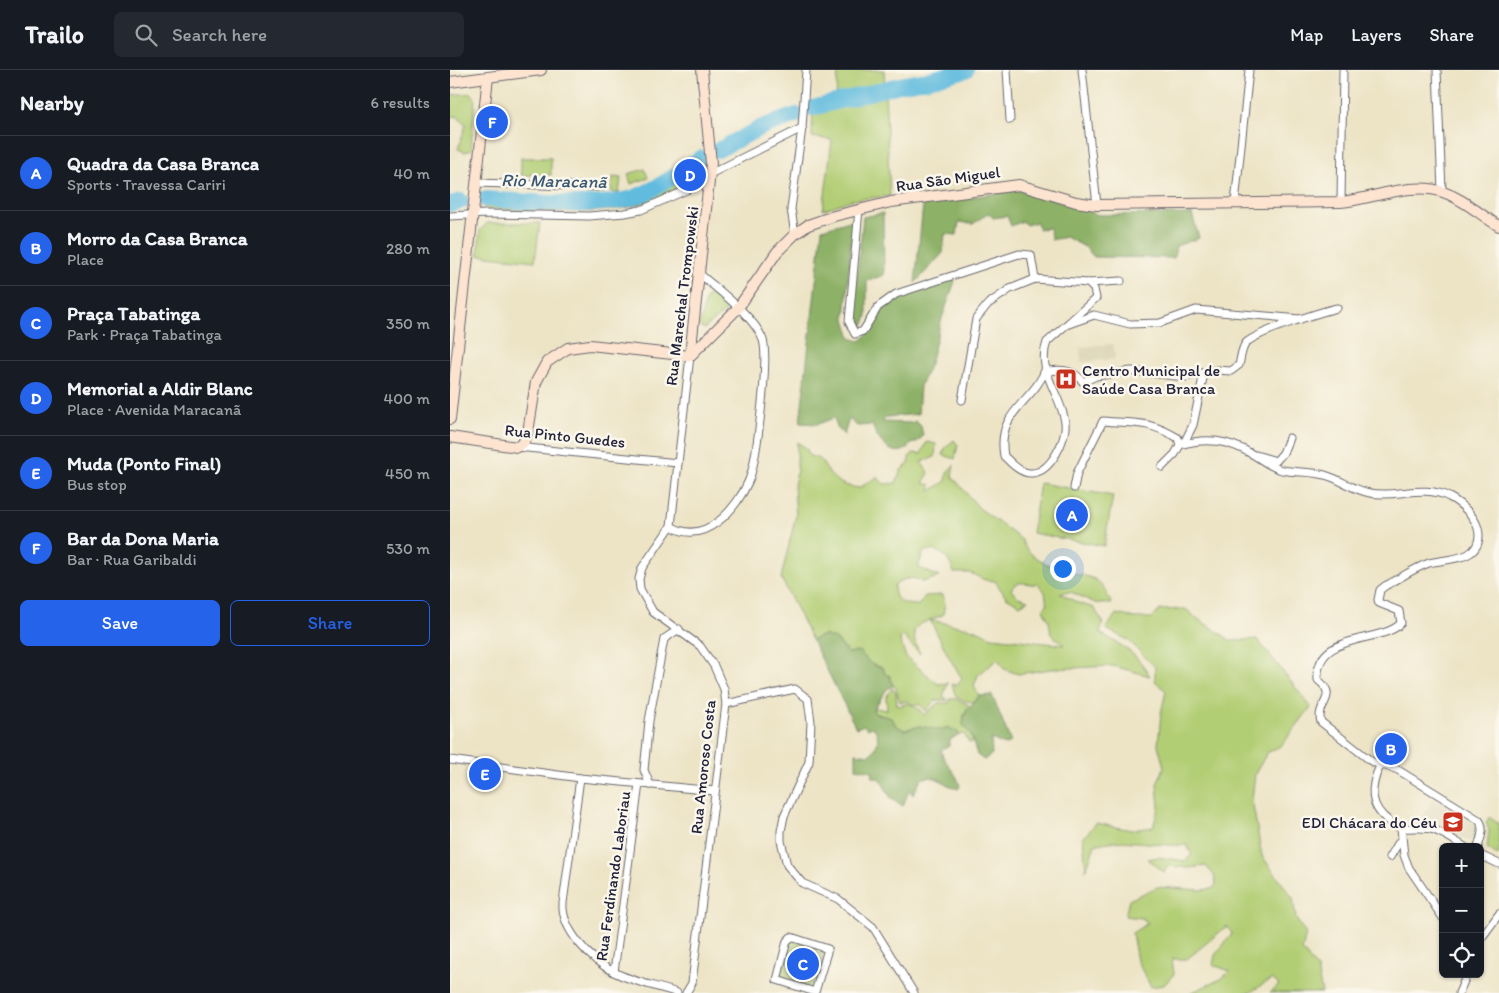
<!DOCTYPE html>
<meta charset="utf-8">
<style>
body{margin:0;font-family:Itim,sans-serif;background:#242831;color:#f1f3f6}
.controls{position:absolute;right:15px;bottom:15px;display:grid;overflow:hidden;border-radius:8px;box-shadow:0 1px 4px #0004}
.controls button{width:45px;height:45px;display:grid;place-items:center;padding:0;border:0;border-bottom:1px solid #363941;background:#171b24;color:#f1f3f6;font:25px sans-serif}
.you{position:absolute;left:612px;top:498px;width:18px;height:18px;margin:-12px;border:4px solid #fff;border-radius:50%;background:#1a73e8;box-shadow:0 0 0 8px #1a73e833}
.badge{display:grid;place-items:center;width:32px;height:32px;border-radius:50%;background:#2563eb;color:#fff;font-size:16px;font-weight:700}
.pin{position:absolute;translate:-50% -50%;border:2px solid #fff;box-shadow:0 1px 5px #0006}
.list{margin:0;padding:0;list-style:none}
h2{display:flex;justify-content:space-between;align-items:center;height:65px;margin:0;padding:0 20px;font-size:21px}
h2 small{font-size:16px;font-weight:400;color:#9ea1a6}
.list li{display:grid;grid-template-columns:32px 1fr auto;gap:15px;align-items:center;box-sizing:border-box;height:75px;padding:0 20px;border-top:1px solid #363941}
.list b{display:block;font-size:19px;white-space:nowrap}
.list p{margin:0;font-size:16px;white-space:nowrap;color:#9ea1a6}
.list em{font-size:16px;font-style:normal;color:#9ea1a6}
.actions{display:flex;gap:10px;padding:15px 20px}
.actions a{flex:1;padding:11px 0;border:1px solid #2563eb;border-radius:8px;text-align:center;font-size:18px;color:#2563eb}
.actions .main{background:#2563eb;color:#fff}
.icon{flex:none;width:28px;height:28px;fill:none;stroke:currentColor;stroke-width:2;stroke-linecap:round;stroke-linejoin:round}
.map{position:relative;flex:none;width:1049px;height:923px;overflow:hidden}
header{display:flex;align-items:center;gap:30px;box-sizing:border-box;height:70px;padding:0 25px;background:#171b24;border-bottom:1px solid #363941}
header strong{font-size:24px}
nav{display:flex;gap:28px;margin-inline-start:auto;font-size:18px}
.search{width:350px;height:45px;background:#242831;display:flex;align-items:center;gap:12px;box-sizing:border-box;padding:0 18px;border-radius:8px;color:#9ea1a6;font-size:19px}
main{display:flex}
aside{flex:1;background:#171b24}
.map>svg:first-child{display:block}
</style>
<header>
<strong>Trailo</strong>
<div class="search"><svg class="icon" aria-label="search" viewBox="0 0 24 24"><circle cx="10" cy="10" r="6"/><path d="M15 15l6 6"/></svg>Search here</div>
<nav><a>Map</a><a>Layers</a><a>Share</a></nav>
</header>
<main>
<aside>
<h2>Nearby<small>6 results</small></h2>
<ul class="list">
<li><span class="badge">A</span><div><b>Quadra da Casa Branca</b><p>Sports · Travessa Cariri</p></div><em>40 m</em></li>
<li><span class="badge">B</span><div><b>Morro da Casa Branca</b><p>Place</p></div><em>280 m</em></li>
<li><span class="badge">C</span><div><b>Praça Tabatinga</b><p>Park · Praça Tabatinga</p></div><em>350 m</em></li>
<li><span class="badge">D</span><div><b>Memorial a Aldir Blanc</b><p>Place · Avenida Maracanã</p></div><em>400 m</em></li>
<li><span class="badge">E</span><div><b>Muda (Ponto Final)</b><p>Bus stop</p></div><em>450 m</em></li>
<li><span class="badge">F</span><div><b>Bar da Dona Maria</b><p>Bar · Rua Garibaldi</p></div><em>530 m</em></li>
</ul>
<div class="actions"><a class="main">Save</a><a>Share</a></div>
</aside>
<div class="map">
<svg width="1049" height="923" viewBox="0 0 1049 923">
<rect width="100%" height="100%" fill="#fbf7ec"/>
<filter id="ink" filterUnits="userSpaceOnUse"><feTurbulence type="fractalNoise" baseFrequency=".02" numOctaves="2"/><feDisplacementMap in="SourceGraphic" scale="10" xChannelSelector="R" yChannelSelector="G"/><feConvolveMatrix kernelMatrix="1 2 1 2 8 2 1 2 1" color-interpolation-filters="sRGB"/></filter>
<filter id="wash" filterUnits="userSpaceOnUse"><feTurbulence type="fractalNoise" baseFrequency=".0096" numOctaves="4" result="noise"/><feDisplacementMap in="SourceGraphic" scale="20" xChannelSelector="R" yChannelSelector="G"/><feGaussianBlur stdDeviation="1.12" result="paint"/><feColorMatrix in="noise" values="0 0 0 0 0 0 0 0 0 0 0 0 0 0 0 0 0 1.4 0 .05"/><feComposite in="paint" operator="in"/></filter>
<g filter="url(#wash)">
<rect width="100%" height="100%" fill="#ede4c6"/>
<g fill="#dbd4b5">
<path d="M663,274L665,289L631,292L630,277Z"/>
<path d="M983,729L1028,755L1030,761L1024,771H1018L973,746Z"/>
</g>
<g fill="#b2ce74" stroke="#6a7858">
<path d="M388,0H434L440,126L401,130L373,140L382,70L362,67L363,36L386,28Z"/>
<path d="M21,23L25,28L21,80L15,82L8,79L16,54L10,50V47L0,46V25Z"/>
<rect x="71" y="88" width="30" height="17"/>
<path d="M252,94L249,109C228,117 210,129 188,135C143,147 82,140 35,139L34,135L100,139L166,136L183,133L207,123Z"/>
<path d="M195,99L198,108L181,114L178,104Z"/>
<path d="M163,107L171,108L169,123L161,122Z"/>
<path d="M37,153H90L85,191L28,185L30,160Z"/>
<path d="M261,224L277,234V240L254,259L249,256L256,228Z"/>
<path d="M504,370L508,375L505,389L493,385L495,378Z"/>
<path d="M347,372L356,378L360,386L370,389C382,408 386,415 409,418L427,407L434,414L446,413L451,400L459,394V387L464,383L471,384L477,372L486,374L485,387L471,392L479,403L473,413L481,415L480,421L496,411L497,402L504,395L502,406L529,438L572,470C576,487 602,497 618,502C626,505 637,505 644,509C655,515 656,524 662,534L645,533L621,522L610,523L628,533L644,538L653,552L650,563C674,577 685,581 700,606L663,596L601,599L568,604L554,599L548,589L528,605L524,616L529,626L524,632L515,631L506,627L502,614L507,615L512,608C499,590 491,570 480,550L524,559L542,567L614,575L601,564L599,551L593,539L597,535L595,522L588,514C577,516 567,507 561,520L568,527L578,530L570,535L556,527L545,511L535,510L520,503H504C499,488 491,478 474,481L468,497L489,507L472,512L464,508L452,510L444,516C444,533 455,535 469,535L475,526L493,525L495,533L493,545L470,554L464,560L465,572L470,584L452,565L450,570L456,587L488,614L498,613L493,626L498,630H485L476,641L470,635L460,634L458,631L450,632L445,616H443L440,606L435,604L433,598L421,594L409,582L398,583L387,570L374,565L362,570L331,508L346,445L344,416L347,399Z"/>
<path d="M590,413L663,426L654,476L582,463Z"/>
<path d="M736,539C750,553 766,559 781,571L807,569L861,637L832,675L817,683L805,704L802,730L812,786L843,828L846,849L856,864L852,880L867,899L872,923H820L829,915L822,909L799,923H740L771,909L780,901L763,895L765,885L782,864L777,856L737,889H722L724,904L714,915L701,917L687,891L682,863L698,853L692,848L675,846L679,830L707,817L752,820L764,818L766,814L764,805L756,796L738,798L718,796L714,802L698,789L708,787L735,791L742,785L737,775C709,777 670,766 645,775L636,800L633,768L646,753L681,760L703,757L709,737L707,714L714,697L708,675L711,643L716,621L705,611V597L678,570L656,559L666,544L685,548H702L710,540Z"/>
<path d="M442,618L446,623L447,634L449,636L458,633L468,638L474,645L488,633H499L500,629H506L519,635L513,647L524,673L519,672L514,664L508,665V662L461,658L454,660L447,656L441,648L424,643L423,640L425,638L437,640L436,627Z"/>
<path d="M1039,747L1049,754V786L1037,778L1039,760L1036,753Z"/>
<path d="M340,869L375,878L365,921L329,912Z"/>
</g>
<g fill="#8db166" stroke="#586a50">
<path d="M566,120L584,123L648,145L742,144L749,168L726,176L724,188L644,187L635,177L616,167L601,170L600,158L589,159L587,152L576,155L573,151L561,156L557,146L543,148L538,143L523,154L509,152L507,165L495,164L493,183L465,213L473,135Z"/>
<path d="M433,143L434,205L417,211V246L414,254L407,256L403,245L413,147Z"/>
<path d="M403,150L395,249L401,268L410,271C421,264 423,251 429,241C443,223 483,215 504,209L505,211L491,251L480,294L470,316L468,344L437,347L432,352L461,353L466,351L471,356L473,365C470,371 468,371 462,374C458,376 456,380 452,381C437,385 426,366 422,355L407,356L399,349L394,365L388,359L384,348L368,354L350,353L372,159Z"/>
<path d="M374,565L387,570L398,583L409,581L421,594L433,598L435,604L440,606L443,616L437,619L423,640L424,643L441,648L447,656L454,660L470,656L491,660L497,657L508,662V665L500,670L499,676L491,680C494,695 508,702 510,717L508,719C493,715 487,703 471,709L463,725L459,720L453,736L441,728L430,709L422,707L423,701L406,698V683L419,685C428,678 431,667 423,657L417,659L414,655L406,658L362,570Z"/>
<path d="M542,625L561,672L555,675L541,669L542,684L534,690L527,685L521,665L513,655C513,641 521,637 529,626Z"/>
</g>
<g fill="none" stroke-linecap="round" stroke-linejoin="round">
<g stroke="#61bbde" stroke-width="16">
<path d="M474,11L516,0"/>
<path d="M363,38L449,15L471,11"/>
<path d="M268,80L312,57L346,45"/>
<path d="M35,129C77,131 146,140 185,127C209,118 230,102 251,88"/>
<path d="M0,134L11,131"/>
</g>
</g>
</g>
<g filter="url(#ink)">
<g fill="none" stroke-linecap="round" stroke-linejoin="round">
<g stroke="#69666c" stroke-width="9">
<g id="street">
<path d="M557,0L560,50"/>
<path d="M632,0L647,135"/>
<path d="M987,0L992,121"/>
<path d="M26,113L153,117"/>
<path d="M891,132L893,0"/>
<path d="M785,133L799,0"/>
<path d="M409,139L399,252L405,264L413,261L428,237L446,224L569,184L581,185L585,209"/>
<path d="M0,146L36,144L139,146L175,143L191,140L248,115L260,104L352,58"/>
<path d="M345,164L341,139L352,58L356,0"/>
<path d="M616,255L644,245L680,254L710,253L746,240L850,249"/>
<path d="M596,298C584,333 546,340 554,386C561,393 571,404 582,403C601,402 617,369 615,352C611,324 586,301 597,272L646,228L644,219L638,213"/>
<path d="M598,301C613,299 624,300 633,312L646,306L681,301L735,307L767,300L781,301L789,295C791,288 791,279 796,273C807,262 870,242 887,238"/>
<path d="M512,330L526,249L538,234L560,219L585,209L638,213L671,211"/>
<path d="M734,373L743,355L754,303"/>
<path d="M67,377L228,393"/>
<path d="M806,385L826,391L833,383L839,368"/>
<path d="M712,397L725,384L730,375C756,367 778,370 802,384C813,390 820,397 832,400C847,403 864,401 878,406C891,410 906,421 920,423C946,428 973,414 999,427C1012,434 1028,448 1029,464C1030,492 996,488 979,493C964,498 949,509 935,516L930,520L928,530L929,533L949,541L951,553C933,574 864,561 868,610C890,627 865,634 871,652L921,691C930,696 939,696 948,700L1029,750C1035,758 1031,767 1028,777"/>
<path d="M624,418L627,403L653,351C686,354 697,350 728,368L730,375"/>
<path d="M221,456C254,477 287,439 299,410C307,390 319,289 313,270C305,247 268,220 250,204"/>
<path d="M276,634L345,619L358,629L361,652L359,692L334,746L331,761V771L337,795L352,813L388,829L423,857L464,923"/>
<path d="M0,690L130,708L265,721"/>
<path d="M930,696C920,716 919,737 939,751C943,754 948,758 953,758C963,759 974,756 984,760C995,764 1005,771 1015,777"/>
<path d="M130,708L113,833C111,860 141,890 164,902C183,912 207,916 227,923"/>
<path d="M200,715L194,700L199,651L214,569L229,559"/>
<path d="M951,758L954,785L959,798L993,848"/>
<path d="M1030,785L1049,794"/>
<path d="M940,787L952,767"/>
<path d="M341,867L378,879L365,922L327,910L337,871Z"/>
<path d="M1030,870L1049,844"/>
<path d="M164,902L189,714"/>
<path d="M236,923L242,913L276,634L274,619L264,596L250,576L203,542L190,519L189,509L192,498L221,456L240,286"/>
<path d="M1009,923L1017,904"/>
</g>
</g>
<g stroke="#69666c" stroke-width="12">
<g id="secondary">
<path d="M0,12L91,0"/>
<path d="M240,286L288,238L327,182L345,164L358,155L384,146L441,132L569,115L626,132L647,135L891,132C922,129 963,111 993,122C1014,129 1030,145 1049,156"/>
<path d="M240,286L261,93L252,0"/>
<path d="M0,349L38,7"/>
<path d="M0,367L67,377L74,372L78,362L86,312L97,292L118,278L140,275L240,286"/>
</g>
</g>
<use href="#street" stroke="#fff" stroke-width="7"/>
<use href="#secondary" stroke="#fde4d1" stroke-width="10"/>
</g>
</g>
<defs>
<g id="hospital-square" transform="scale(1.125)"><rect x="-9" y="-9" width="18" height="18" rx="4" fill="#c8321e" stroke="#fbf7ec"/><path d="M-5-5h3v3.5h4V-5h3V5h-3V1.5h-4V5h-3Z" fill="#fff"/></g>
<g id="school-square" transform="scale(1.125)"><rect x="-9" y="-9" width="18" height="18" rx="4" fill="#c8321e" stroke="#fbf7ec"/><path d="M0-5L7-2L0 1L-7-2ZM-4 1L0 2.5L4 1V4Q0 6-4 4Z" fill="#fff"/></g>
</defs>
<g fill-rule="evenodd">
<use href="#hospital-square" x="616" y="309"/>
<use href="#school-square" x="1003" y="752"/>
</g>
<g text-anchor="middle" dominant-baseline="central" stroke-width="5" stroke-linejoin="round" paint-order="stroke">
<g font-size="16" fill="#22223b" stroke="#fbf7ec">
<text transform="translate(498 109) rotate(-8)">Rua São Miguel</text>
<text transform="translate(232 226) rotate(-83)">Rua Marechal Trompowski</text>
<text transform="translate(115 366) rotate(6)">Rua Pinto Guedes</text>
<text transform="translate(253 697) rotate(-84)">Rua Amoroso Costa</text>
<text transform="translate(163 806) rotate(-82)">Rua Ferdinando Laboriau</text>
</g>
<g font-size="16" fill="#22223b" stroke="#fbf7ec" text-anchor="start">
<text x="632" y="300">Centro Municipal de<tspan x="632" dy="18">Saúde Casa Branca</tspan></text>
<text x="987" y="752" text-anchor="end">EDI Chácara do Céu</text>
</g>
<g font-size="18" font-style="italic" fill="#385874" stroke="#fbf7ec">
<text transform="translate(104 111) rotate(1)">Rio Maracanã</text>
</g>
</g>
</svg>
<div class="controls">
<button>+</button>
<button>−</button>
<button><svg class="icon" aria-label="locate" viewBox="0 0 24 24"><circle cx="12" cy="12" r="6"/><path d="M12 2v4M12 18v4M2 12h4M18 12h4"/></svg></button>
</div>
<div class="you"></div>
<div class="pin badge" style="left:622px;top:445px">A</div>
<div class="pin badge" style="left:941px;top:679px">B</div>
<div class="pin badge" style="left:353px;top:894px">C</div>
<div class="pin badge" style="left:240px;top:105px">D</div>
<div class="pin badge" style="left:35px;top:704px">E</div>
<div class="pin badge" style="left:42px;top:52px">F</div>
</div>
</main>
